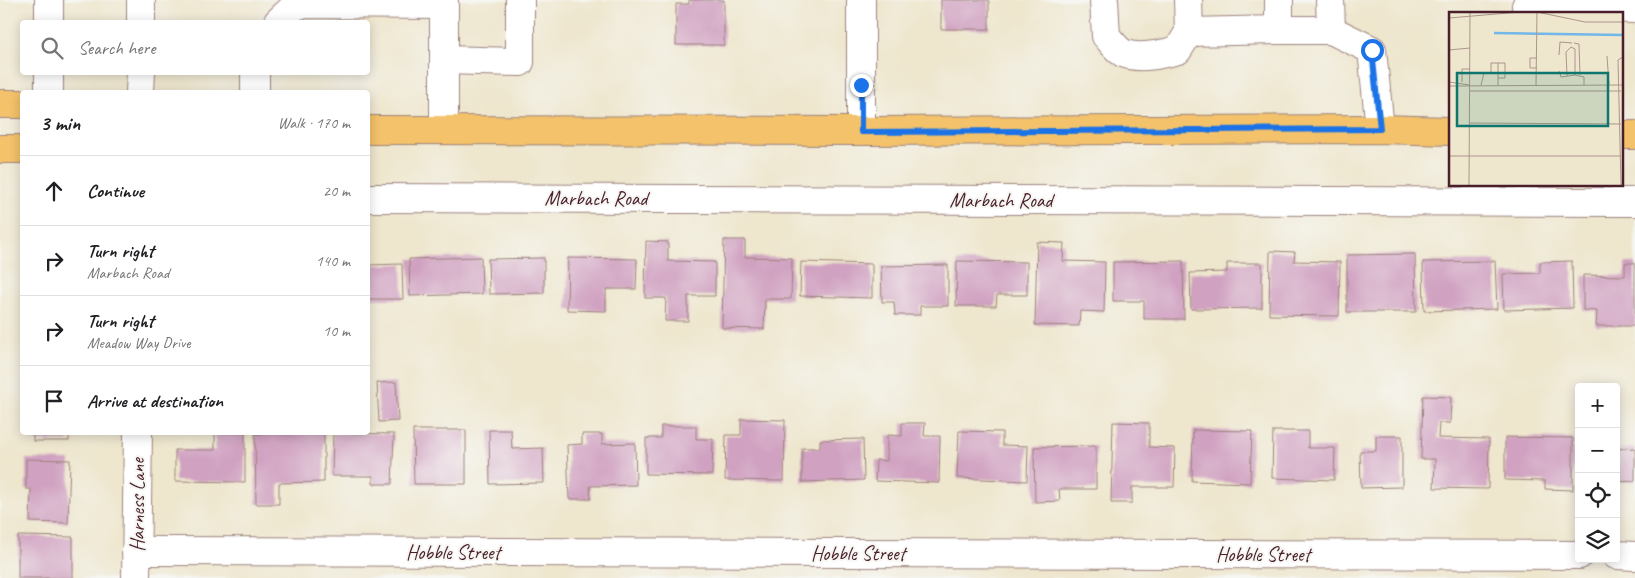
<!DOCTYPE html>
<meta charset="utf-8">
<style>
body{margin:0;font-family:Caveat,sans-serif;background:#f6f6f6;color:#202124}
.controls{position:absolute;right:15px;bottom:15px;display:grid;overflow:hidden;border-radius:5px;box-shadow:0 2px 12px #0003}
.controls button{width:45px;height:45px;display:grid;place-items:center;padding:0;border:0;border-bottom:1px solid #e0e0e0;background:#fff;color:#202124;font:25px sans-serif}
.stop{position:absolute;width:15px;height:15px;margin:-11px;border:4px solid #1a73e8;border-radius:50%;background:#fff}
.stop.end{background:#1a73e8;border-color:#fff;box-shadow:0 1px 5px #0008}
.list{margin:0;padding:0;list-style:none}
h2{display:flex;justify-content:space-between;align-items:center;height:65px;margin:0;padding:0 20px;font-size:21px}
h2 small{font-size:16px;font-weight:400;color:#757577}
.list li{display:grid;grid-template-columns:32px 1fr auto;gap:15px;align-items:center;box-sizing:border-box;height:70px;padding:0 20px;border-top:1px solid #e0e0e0}
.list b{display:block;font-size:19px;white-space:nowrap}
.list p{margin:0;font-size:16px;white-space:nowrap;color:#757577}
.list em{font-size:16px;font-style:normal;color:#757577}
.icon{flex:none;width:28px;height:28px;fill:none;stroke:currentColor;stroke-width:2;stroke-linecap:round;stroke-linejoin:round}
.map{position:relative;flex:none;width:1635px;height:578px;overflow:hidden}
.search{position:absolute;background:#fff;box-shadow:0 2px 12px #0003;left:20px;top:20px;width:350px;height:55px;display:flex;align-items:center;gap:12px;box-sizing:border-box;padding:0 18px;border-radius:5px;color:#757577;font-size:19px}
.panel{position:absolute;background:#fff;box-shadow:0 2px 12px #0003;left:20px;top:90px;width:350px;height:345px;border-radius:5px}
.map>svg:first-child{display:block}
</style>
<div class="map">
<svg width="1635" height="578" viewBox="0 0 1635 578">
<rect width="100%" height="100%" fill="#f6f6f2"/>
<filter id="ink" filterUnits="userSpaceOnUse"><feTurbulence type="fractalNoise" baseFrequency=".02" numOctaves="2"/><feDisplacementMap in="SourceGraphic" scale="10" xChannelSelector="R" yChannelSelector="G"/><feConvolveMatrix kernelMatrix="1 2 1 2 8 2 1 2 1" color-interpolation-filters="sRGB"/></filter>
<filter id="wash" filterUnits="userSpaceOnUse"><feTurbulence type="fractalNoise" baseFrequency=".0096" numOctaves="4" result="noise"/><feDisplacementMap in="SourceGraphic" scale="20" xChannelSelector="R" yChannelSelector="G"/><feGaussianBlur stdDeviation="1.12" result="paint"/><feColorMatrix in="noise" values="0 0 0 0 0 0 0 0 0 0 0 0 0 0 0 0 0 1.4 0 .05"/><feComposite in="paint" operator="in"/></filter>
<g filter="url(#wash)">
<rect width="100%" height="100%" fill="#eee6cd"/>
<g id="blocks">
<g fill="#d0a1c1">
<path d="M689,0H724V45H676V4H689Z"/>
<rect x="941" y="0" width="48" height="29"/>
<path d="M724,240H745V257L792,258L791,299H765L764,329L722,328Z"/>
<path d="M646,241L668,242V261L715,262V296H688V321H665L666,298H645Z"/>
<path d="M1037,242L1064,243L1063,261L1105,262L1104,312L1080,311L1079,326L1035,325Z"/>
<path d="M1270,251L1295,252L1294,261L1340,262L1339,316L1269,315Z"/>
<path d="M1415,254L1416,312H1347V255Z"/>
<path d="M481,257L482,294L410,296L409,259Z"/>
<path d="M544,258V293L489,294L488,259Z"/>
<path d="M568,258L637,259L636,289H606V311L567,310Z"/>
<path d="M957,261L1027,262V295H997L996,306H956Z"/>
<path d="M1183,261L1184,319H1144V301H1113V262Z"/>
<path d="M1495,261L1497,309L1424,311L1423,262Z"/>
<path d="M1572,261L1573,308L1504,310L1503,274L1540,273V262Z"/>
<path d="M801,262L872,264V298L800,296Z"/>
<path d="M1227,263H1262V308L1191,309L1190,273L1227,272Z"/>
<path d="M1625,263H1635V326H1596L1597,311L1583,310V275L1625,276Z"/>
<path d="M402,264L403,299H368V265Z"/>
<path d="M948,265V306H920V315H895L894,302H882L881,266Z"/>
<path d="M396,382L398,421L379,422L377,383Z"/>
<path d="M1423,396L1451,397L1450,423H1439L1438,438L1489,439L1488,489L1434,488L1435,459H1421Z"/>
<path d="M741,419L785,420L784,481L725,480L726,435H741Z"/>
<path d="M1113,422L1149,423V447L1175,448L1174,487H1132V503H1111Z"/>
<path d="M902,423H925L924,436H940L939,483L875,481L876,460L887,461V435L902,436Z"/>
<path d="M661,426H696V439H713L712,475L646,474V438H661Z"/>
<path d="M413,430H466V484H414Z"/>
<path d="M489,430H511L512,449L543,448L544,483L490,484Z"/>
<path d="M1193,430L1252,431L1250,483L1192,481Z"/>
<path d="M959,431L1002,432V445L1028,446L1027,481L957,478Z"/>
<path d="M1273,431H1308V448H1335L1334,480L1272,478Z"/>
<rect x="33" y="432" width="36" height="9"/>
<path d="M296,432H324V482L279,483V504H256L255,434H296Z"/>
<path d="M215,433H245V482L175,481V450H215Z"/>
<path d="M333,433L394,434L392,484H373V476H332Z"/>
<path d="M582,434H602V444L635,443L636,485L590,486L591,499H569L567,445L582,444Z"/>
<path d="M1376,436H1402V487L1361,488L1360,451H1376Z"/>
<path d="M1505,437L1573,438V490L1545,489V481L1505,480Z"/>
<path d="M863,439L864,480L802,482V448H820V440Z"/>
<path d="M1096,446V489H1059L1060,501L1035,502L1034,447Z"/>
<path d="M1635,448V481L1616,482V449Z"/>
<path d="M26,459L70,460L68,523L30,522L31,489H26Z"/>
<path d="M18,536L73,537V578H18Z"/>
</g>
</g>
</g>
<g filter="url(#ink)">
<use href="#blocks" fill-opacity="0" stroke="#9c827c" stroke-width="1"/>
<g fill="none" stroke-linecap="round" stroke-linejoin="round">
<g stroke="#9c827c" stroke-width="30">
<g id="minor">
<path d="M49,0V22"/>
<path d="M141,0V22"/>
<path d="M444,0V130"/>
<path d="M1104,0L1106,36C1111,41 1117,50 1123,53C1139,60 1163,54 1178,50L1189,32L1188,0"/>
<path d="M1279,0V30H1331L1372,50L1380,129"/>
<path d="M1330,0L1331,30"/>
<path d="M1526,6L1635,9"/>
<path d="M278,22L297,4L444,5"/>
<path d="M1189,32L1279,30"/>
<path d="M444,60L520,62V0"/>
<path d="M49,72V92"/>
<path d="M140,92L141,72"/>
<path d="M255,92V72"/>
<path d="M861,131V0"/>
<path d="M368,198L1635,202"/>
<path d="M136,551L1579,555"/>
<path d="M1616,555L1635,556"/>
<path d="M136,578L138,432"/>
</g>
</g>
<g stroke="#9c827c" stroke-width="30">
<g id="major">
<path d="M0,104H22"/>
<path d="M368,130L861,131L1380,129L1450,131"/>
<path d="M1621,135H1635"/>
<path d="M0,149H22"/>
</g>
</g>
<use href="#minor" stroke="#fff" stroke-width="28"/>
<use href="#major" stroke="#f3c26a" stroke-width="28"/>
</g>
</g>
<g fill="none" stroke-linecap="round" stroke-linejoin="round" filter="url(#ink)">
<path stroke="#1a73e8" stroke-width="6" d="M861,85V132L1380,129L1372,50"/>
</g>
<g text-anchor="middle" dominant-baseline="central" stroke-width="4" stroke-linejoin="round" paint-order="stroke">
<g font-size="20" fill="#4a1f2b" stroke="#f6f6f2">
<text x="596" y="198">Marbach Road</text>
<text x="1001" y="200">Marbach Road</text>
<text transform="translate(137 505) rotate(-90)">Harness Lane</text>
<text x="453" y="552">Hobble Street</text>
<text x="858" y="553">Hobble Street</text>
<text x="1263" y="554">Hobble Street</text>
</g>
</g>
<g transform="translate(1449 12)">
<rect width="174" height="174" fill="#eee6cd"/>
<path fill="none" stroke="#72b7e8" stroke-width="2.5" d="M45,21L174,23"/>
<path fill="none" stroke="#ac968c" stroke-width="1" d="M88,0L136,10H174M0,6L71,0M125,31L130,32L131,63M0,38L21,36M110,43L111,30L123,31M158,44L160,73M88,56H81V46H88M110,59L112,65L126,63M42,61V51H49M118,64L117,40L122,35L126,37V63L135,65V73M49,66H56V51H49V73M0,70L21,73M13,70V57H21M32,73L35,61H49M87,73L88,0M0,74L174,73M21,79H172M21,111L172,112M0,144H172M20,173L21,0M172,173L169,48L174,45"/>
<path fill="#0f766e" fill-opacity="0.15" stroke="#0f766e" stroke-width="2.5" d="M8,61H159V114H8Z"/>
<rect width="174" height="174" fill="none" stroke="#4a1f2b" stroke-width="2.5"/>
</g>
</svg>
<div class="controls">
<button>+</button>
<button>−</button>
<button><svg class="icon" aria-label="locate" viewBox="0 0 24 24"><circle cx="12" cy="12" r="6"/><path d="M12 2v4M12 18v4M2 12h4M18 12h4"/></svg></button>
<button><svg class="icon" aria-label="layers" viewBox="0 0 24 24"><path d="M12 4l9 5-9 5-9-5zM3 14l9 5 9-5"/></svg></button>
</div>
<div class="stop" style="left:1372px;top:50px"></div>
<div class="stop end" style="left:861px;top:85px"></div>
<div class="search"><svg class="icon" aria-label="search" viewBox="0 0 24 24"><circle cx="10" cy="10" r="6"/><path d="M15 15l6 6"/></svg>Search here</div>
<section class="panel">
<h2>3 min<small>Walk · 170 m</small></h2>
<ul class="list">
<li><svg class="icon" aria-label="ahead" viewBox="0 0 24 24"><path d="M12 20V5M6 11l6-6 6 6"/></svg><div><b>Continue</b></div><em>20 m</em></li>
<li><svg class="icon" aria-label="right" viewBox="0 0 24 24"><path d="M7 20v-9h11M14 6l5 5-5 5"/></svg><div><b>Turn right</b><p>Marbach Road</p></div><em>140 m</em></li>
<li><svg class="icon" aria-label="right" viewBox="0 0 24 24"><path d="M7 20v-9h11M14 6l5 5-5 5"/></svg><div><b>Turn right</b><p>Meadow Way Drive</p></div><em>10 m</em></li>
<li><svg class="icon" aria-label="arrive" viewBox="0 0 24 24"><path d="M6 21V4h12l-3 4 3 4H6"/></svg><div><b>Arrive at destination</b></div></li>
</ul>
</section>
</div>
